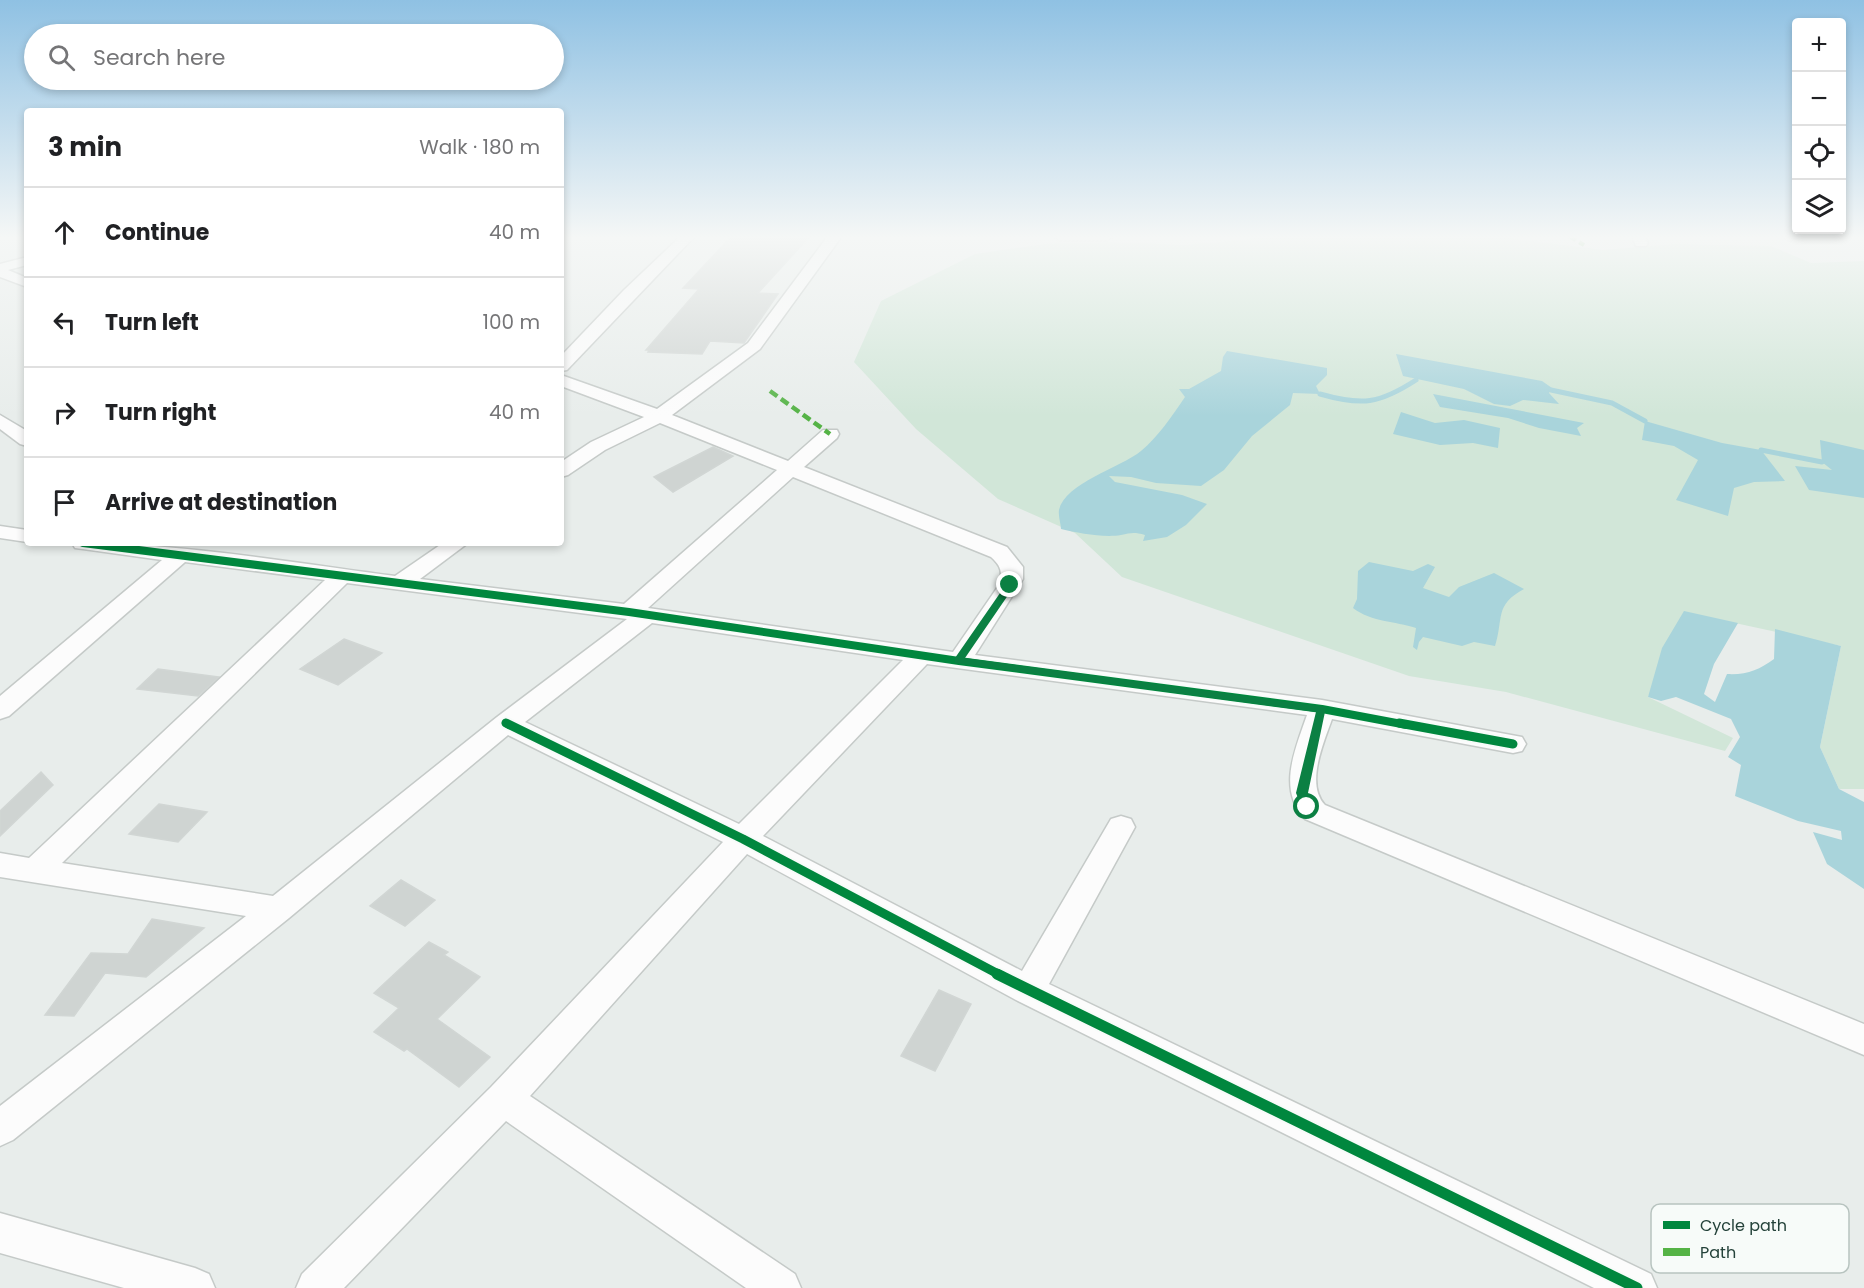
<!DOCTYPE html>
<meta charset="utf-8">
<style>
body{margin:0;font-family:Poppins,sans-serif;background:#f2f2f2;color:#202124}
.controls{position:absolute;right:18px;top:18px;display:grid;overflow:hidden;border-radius:6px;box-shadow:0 3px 9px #0003}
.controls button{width:54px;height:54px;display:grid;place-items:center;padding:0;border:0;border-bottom:2px solid #e0e0e0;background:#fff;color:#202124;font:30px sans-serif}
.stop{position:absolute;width:18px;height:18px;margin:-14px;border:4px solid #0b8043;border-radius:50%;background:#fff}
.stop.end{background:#0b8043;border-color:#fff;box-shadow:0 2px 6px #0008}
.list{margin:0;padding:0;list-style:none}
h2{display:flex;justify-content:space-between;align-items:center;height:78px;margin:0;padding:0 24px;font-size:26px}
h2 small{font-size:20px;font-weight:400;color:#757577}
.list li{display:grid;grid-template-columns:39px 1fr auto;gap:18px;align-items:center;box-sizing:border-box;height:90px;padding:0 24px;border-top:2px solid #e0e0e0}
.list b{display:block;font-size:22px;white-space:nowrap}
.list em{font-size:20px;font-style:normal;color:#757577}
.icon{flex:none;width:33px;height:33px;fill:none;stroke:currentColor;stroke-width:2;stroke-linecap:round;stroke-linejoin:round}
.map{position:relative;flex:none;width:1864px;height:1288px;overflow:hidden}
.search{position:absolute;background:#fff;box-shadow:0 3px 9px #0003;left:24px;top:24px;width:540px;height:66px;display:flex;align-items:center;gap:15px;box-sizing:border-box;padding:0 21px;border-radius:33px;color:#757577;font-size:22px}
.panel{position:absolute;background:#fff;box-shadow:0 3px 9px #0003;left:24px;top:108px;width:540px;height:438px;border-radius:6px}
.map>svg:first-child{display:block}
</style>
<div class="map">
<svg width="1864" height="1288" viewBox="0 0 1864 1288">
<rect width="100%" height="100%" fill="#e8edeb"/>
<path fill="#d1e6d8" d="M1262,236H1493L1603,250L1675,244L1771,246L1811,263L1864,261V789H1839L1820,747L1841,646L1684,612L1648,697L1733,738L1725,751L1506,692L1409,676L1122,577L1075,533L998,499L916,429L854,362L881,301L975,254L1045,244L1110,242L1184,245L1244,240Z"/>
<g fill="#a9d4db">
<path d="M1227,351L1327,368V375L1316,386L1320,394L1293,393L1290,405L1252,436L1224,470L1201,486L1156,483L1131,477L1109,476L1115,482L1182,495L1207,504L1186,525L1167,537L1143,541L1145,535C1134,532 1131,533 1121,535C1104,538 1078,533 1061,529C1061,524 1058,516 1059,510C1065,483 1120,468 1141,451C1158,437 1172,416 1185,397L1179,389H1189L1221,371L1223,357Z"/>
<path d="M1396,354L1542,381L1552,388L1549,393L1559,404L1523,400L1510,406L1494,404L1464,389L1403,376Z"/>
<path d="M1433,394L1584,423L1577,428L1581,436L1539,428L1508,418L1440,407Z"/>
<path d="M1401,412L1435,423L1464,420L1500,428L1498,448L1473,443L1440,445L1393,434Z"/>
<path d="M1645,421L1722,443L1761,450L1785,481L1754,482L1734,488L1728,516L1676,500L1698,460L1674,446L1642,440Z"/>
<path d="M1820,440L1864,450V498L1809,490L1795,466L1832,470L1822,462Z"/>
<path d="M1369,562L1413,571L1428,564L1435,567L1423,588L1449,597L1459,587L1494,573L1524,589C1494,605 1504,618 1495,646L1474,642L1462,646L1423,637L1419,642L1417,650L1413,647L1416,628C1395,621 1371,622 1353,608L1357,599L1358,571Z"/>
<path d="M1684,611L1738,623L1714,664L1704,694L1715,702L1727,674C1747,675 1759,670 1774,659L1775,629L1841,646L1820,747L1839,789L1864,802V889L1827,864L1813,832L1842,840L1841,831L1798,821L1735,796L1741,765L1728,757L1740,737L1731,719L1676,697L1661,701L1648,697L1662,648Z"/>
</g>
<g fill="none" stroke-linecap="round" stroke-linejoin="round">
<g stroke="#a9d4db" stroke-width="5">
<path d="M1551,390L1612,403L1645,421"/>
<path d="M1320,394C1362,406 1379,404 1416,380"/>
<path d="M1761,450L1822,462"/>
</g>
</g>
<g fill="#cfd4d2" stroke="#d1d6d4" stroke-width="1.5">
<path d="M732,236H810L758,293L778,294L744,343L710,341L702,354L648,352L649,350H646L699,289L683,288Z"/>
<path d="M713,447L733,456L673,492L654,477Z"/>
<path d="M344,639L382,653L338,685L300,669Z"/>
<path d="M158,669L219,677L198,696L137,689Z"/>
<path d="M41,772L53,785L0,836V811Z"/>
<path d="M159,804L207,812L178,842L129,834Z"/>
<path d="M401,880L435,900L405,926L370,906Z"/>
<path d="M152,919L204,928L146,977L105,973L74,1016L45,1015L91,953L128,954Z"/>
<path d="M429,942L448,952L444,955L480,977L437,1019L490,1057L459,1087L407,1049L404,1051L374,1032L399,1008L374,993Z"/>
<path d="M939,990L971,1004L935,1071L901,1056Z"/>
</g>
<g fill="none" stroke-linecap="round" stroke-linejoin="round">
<g stroke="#c5cac8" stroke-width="3">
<g id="minor">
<path d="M681,236H695L567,370L561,371V356L624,290Z"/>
<path d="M828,236H842L760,349L672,415L788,461L823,430H837L839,434L837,438L804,467L1007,547L1023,567V579L975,655L1322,700L1522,737L1526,744L1522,751L1513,753L1332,719C1324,742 1305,784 1325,805L1864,1024V1055L1305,819C1277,789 1295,750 1307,715L927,664L763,836L1022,971L1111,819L1121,816L1131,819L1135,827L1049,984L1651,1274L1657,1288H1594L1016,1000L747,854L530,1096L795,1274L801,1288H746L506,1121L344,1288H296L302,1274L491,1087L723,842L508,735L289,918L13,1140L0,1146V1106L246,916L0,877V853L29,858L325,580L185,562L9,716L0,719V696L162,560L83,549L75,548L72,543C181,543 288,562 395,576L443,543H468L420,579L624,604L777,470L660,423L605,450L568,475L561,477V462L591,442L644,417L561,386V375L657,409L748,343ZM793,477L991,557C1001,566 1003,572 999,585L953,652L648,608ZM347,583L627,619L497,717L273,896L62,863ZM652,623L903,660L739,824L525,722Z"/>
<path d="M1053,236H1114L1107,240H1060Z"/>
<path d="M1632,236H1644L1648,243L1646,246H1636Z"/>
<path d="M1782,236H1796L1797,237L1790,241Z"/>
<path d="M27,257V265L8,270L27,278V287L0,277V264Z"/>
<path d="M0,415L27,431V446L20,444L0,429Z"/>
<path d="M0,526L27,530V542L0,538Z"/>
<path d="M0,1213L195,1268L209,1274L215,1288H124L0,1253Z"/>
</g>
</g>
<use href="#minor" fill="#fcfcfc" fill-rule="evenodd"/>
<path stroke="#55b346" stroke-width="4" stroke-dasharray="8 4" stroke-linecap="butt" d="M1569,236L1584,245"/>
<path stroke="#55b346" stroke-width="4.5" stroke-dasharray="9 4.5" stroke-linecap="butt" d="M770,391L830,434"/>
<g stroke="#f7fbf9" stroke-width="11">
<g id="cycleway-far2">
<path d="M83,543L629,612L959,661L1322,709L1407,725"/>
<path d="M506,723L509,725"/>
</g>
</g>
<g stroke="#f7fbf9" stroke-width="13">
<g id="cycleway-far1">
<path d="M506,723L743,839L1000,975"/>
<path d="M1399,723L1513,744"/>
</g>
</g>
<g stroke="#f7fbf9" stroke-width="15">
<path id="cycleway" d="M997,974L1637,1288"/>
</g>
<use href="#cycleway-far2" stroke="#00873e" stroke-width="8"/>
<use href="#cycleway-far1" stroke="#00873e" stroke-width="9"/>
<use href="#cycleway" stroke="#00873e" stroke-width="11"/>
</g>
<linearGradient id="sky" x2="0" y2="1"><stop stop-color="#8fc1e3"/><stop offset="0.57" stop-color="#f5f7f6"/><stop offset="1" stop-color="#f5f7f6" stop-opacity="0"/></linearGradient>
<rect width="1864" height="416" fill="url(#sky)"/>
<path fill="#0b8043" d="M1010,582L1015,585L965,658L1326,707L1308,793L1313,807L1311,810H1303L1296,793L1316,712L955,663V658L1007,583Z"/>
<rect x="1651" y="1204" width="198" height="69" rx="9" fill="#f7fbf9" stroke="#b8c4c0" stroke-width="1.5"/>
<rect x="1663" y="1221" width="27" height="8" fill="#00873e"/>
<rect x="1663" y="1248" width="27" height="8" fill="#55b346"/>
<g font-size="16" fill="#24423a">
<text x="1700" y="1231">Cycle path</text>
<text x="1700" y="1258">Path</text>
</g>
</svg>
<div class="controls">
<button>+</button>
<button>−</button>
<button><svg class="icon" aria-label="locate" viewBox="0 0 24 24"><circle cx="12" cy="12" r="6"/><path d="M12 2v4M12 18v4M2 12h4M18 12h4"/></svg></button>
<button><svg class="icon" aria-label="layers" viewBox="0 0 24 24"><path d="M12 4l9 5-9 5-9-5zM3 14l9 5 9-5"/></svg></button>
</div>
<div class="stop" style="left:1307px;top:807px"></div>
<div class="stop end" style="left:1010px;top:585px"></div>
<div class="search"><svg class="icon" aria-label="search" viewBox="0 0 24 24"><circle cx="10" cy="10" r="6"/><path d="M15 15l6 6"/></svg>Search here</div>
<section class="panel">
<h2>3 min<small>Walk · 180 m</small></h2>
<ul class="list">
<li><svg class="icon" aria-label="ahead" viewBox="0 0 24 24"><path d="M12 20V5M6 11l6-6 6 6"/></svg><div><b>Continue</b></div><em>40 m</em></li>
<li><svg class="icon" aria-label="left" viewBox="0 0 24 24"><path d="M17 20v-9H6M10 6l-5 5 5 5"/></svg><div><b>Turn left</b></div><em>100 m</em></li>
<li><svg class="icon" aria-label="right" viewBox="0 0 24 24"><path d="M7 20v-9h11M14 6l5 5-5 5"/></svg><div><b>Turn right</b></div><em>40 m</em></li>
<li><svg class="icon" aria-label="arrive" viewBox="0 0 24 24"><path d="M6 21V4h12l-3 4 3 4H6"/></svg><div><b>Arrive at destination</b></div></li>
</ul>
</section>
</div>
